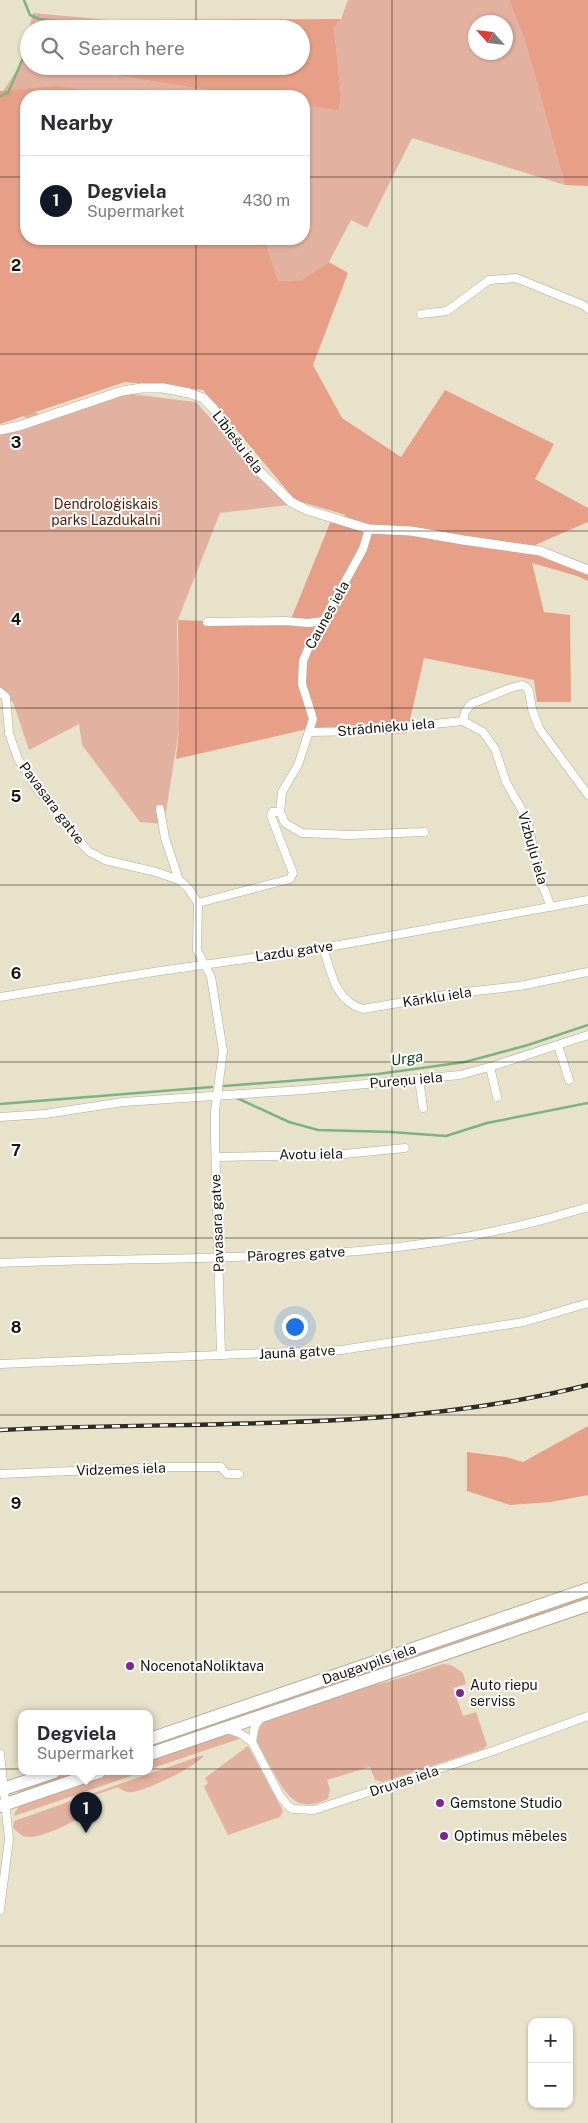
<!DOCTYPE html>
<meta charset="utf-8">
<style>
body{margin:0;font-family:"Public Sans",sans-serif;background:#f7f7f7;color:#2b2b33}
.controls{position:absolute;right:15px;bottom:15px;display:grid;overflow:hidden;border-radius:10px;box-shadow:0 1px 4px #0004}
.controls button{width:45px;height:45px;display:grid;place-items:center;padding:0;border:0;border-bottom:1px solid #e1e1e2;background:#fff;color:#2b2b33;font:25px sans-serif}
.compass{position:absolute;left:468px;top:15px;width:45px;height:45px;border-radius:50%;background:#fff;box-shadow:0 1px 4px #0004;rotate:297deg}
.you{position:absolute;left:294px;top:1326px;width:18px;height:18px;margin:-12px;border:4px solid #fff;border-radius:50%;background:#1a73e8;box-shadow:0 0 0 8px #1a73e833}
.badge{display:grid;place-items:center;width:32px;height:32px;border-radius:50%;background:#111827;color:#fff;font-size:16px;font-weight:700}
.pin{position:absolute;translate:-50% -41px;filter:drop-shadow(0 1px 2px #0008)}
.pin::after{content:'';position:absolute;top:26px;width:18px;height:15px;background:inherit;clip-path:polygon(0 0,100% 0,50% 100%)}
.popup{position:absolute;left:18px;top:1710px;width:135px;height:65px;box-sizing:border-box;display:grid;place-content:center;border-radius:10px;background:#fff;filter:drop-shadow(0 1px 4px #0005);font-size:16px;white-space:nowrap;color:#7c7c81}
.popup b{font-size:19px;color:#2b2b33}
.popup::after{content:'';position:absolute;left:50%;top:100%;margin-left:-10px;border:10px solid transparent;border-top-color:#fff}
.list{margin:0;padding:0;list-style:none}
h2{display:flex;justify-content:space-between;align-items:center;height:65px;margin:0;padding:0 20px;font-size:21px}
h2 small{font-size:16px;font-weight:400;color:#7c7c81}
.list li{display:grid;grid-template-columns:32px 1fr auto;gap:15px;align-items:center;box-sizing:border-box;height:90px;padding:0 20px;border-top:1px solid #e1e1e2}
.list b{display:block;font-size:19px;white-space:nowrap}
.list p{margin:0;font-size:16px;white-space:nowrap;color:#7c7c81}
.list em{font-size:16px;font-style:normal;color:#7c7c81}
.icon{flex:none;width:28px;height:28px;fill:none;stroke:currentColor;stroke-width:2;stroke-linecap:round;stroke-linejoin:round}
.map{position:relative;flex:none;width:588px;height:2123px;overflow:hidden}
.search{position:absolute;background:#fff;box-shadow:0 1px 4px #0004;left:20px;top:20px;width:290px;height:55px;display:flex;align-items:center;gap:12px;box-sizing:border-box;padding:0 18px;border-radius:28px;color:#7c7c81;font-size:19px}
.panel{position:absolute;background:#fff;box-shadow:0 1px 4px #0004;left:20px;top:90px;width:290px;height:155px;border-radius:20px}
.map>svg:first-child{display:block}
</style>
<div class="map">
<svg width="588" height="2123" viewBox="0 0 588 2123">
<rect width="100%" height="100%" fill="#e8e2ca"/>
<g fill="#e3b19f" fill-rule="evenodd">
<path d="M348,0H509L525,41L565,185L412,138L367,228L351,220L329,262L301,280L278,281L267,246L269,239H304V105L339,111L341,94L334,28L341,19ZM476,22H506V52H476Z"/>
<path d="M33,13L109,20V29H29Z"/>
<path d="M29,31V66H112L113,75L245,96H99L97,94L3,91L22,63Z"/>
<path d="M122,393L196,402L288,505L220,513L177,622L179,730L164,824L140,822L82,745L79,724L29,750L13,702L0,695V434L36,422L0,406V397L48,418Z"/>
<path d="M588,1594V1599L150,1749V1744Z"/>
<path d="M443,1664L451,1665L463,1673L466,1684L453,1688L463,1716L476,1712L487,1745L483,1749L382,1782L375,1780L370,1767L327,1780L330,1790L328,1799C302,1811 291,1802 278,1780C270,1766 262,1753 256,1739L260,1726L268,1719L357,1689L387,1682Z"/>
<path d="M231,1734L238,1737L239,1739L150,1769V1759L223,1735Z"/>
<path d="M248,1746L283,1811L280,1817L228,1835L204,1787L208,1783L205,1778Z"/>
<path d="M200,1756H204C193,1768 148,1790 132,1792C126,1793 122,1790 118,1787L95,1795C94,1800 93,1806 89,1810C81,1820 41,1838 29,1837C23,1837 16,1832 13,1827L14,1821Z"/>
<path d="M69,1772H84L22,1793L18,1792L21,1788Z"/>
<path d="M113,1772H143L14,1816L15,1812L21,1804Z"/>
</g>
<g fill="#e7a087">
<path d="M509,0H588V186L565,185L525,41Z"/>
<path d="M341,19L334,28L341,94L339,111L304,105V96H245L113,75L112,66H301V29H109V20Z"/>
<path d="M60,86L97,94L99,96H26V239H269L267,246L278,281L301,280L329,262L348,273L313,365L342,418L401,457L445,390L554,444L535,479L588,508V522L535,545L588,574V581L577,576L532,563L544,612L570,615L571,702H537L534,680L424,658L407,733C373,735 341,735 308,729L176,759L179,730L178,620L289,624L330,523L346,515L295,500L203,390L125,382L0,424V91Z"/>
<path d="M588,1426V1495L551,1502L510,1505L467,1491V1452L506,1457L523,1462Z"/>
</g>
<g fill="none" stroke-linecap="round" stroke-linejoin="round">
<g stroke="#7bb483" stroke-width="2.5">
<path d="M24,0L30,15L39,19L101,26"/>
<path d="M0,96L8,93L29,44"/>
<path d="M224,1086L378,1074L465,1062L528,1045L588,1025"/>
<path d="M237,1098L289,1122L318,1130L391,1132L446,1136L487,1123L588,1103"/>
<path d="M0,1104L212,1087"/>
</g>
<g stroke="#b2ac95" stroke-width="9">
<g id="minor">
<path d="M421,314L447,311L489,280L516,278L583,305L588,309"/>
<path d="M369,529L363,549L308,649L303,661L302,684L313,719L298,765L282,792L280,812L285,823L302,833L349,835L424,832"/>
<path d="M207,622L285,621L308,623L324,621"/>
<path d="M0,692L6,697L9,733L18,759L38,790L88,851L105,860L156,872L179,880L188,888L198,903L197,950L211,977L223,1051L215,1111V1139L221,1355"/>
<path d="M463,721L465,712L471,704L508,689L522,685L526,687L529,691L532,709L539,728L588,795"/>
<path d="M310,732L365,731L463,721L483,732L495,749L506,782L527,819L539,876L551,907"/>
<path d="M160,809L165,838L179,880"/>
<path d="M198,903L290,879L293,873L271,816L272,812H280"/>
<path d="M323,948C332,973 334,1000 363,1009L457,993L520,986L588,972"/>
<path d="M0,997L160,971L323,948L588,900"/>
<path d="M558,1045L569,1080"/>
<path d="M490,1067L497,1097"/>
<path d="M419,1079L423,1108"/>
<path d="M0,1117L45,1114L123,1102L303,1090L460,1075L493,1066L588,1035"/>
<path d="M216,1157L334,1155L405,1148"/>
<path d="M0,1263C119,1258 239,1260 359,1251C436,1245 513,1230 588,1207"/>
<path d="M0,1364L341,1350L524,1322L588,1303"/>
<path d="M0,1474L168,1467H221L227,1474H239"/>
<path d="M228,1729L241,1734L252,1742L280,1796L288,1806L293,1809L314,1810L493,1751L588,1716"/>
<path d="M252,1742L255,1726L262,1716"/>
<path d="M0,1754L9,1839L0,1910"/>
</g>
</g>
<g stroke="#b2ac95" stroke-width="10">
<path id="tertiary" d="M0,430L19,426L122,391L142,388H163L189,393L203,398L213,408L253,465L291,502L307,510L369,529L411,531L463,540L540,551L588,570"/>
</g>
<g stroke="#b2ac95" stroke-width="14">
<g id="trunk">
<path d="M150,1739L588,1589"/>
<path d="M150,1754L588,1605"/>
<path d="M0,1790L54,1772"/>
<path d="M0,1806L99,1772"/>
</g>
</g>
<use href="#minor" stroke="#fff" stroke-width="8"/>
<use href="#tertiary" stroke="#fff" stroke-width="9"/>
<use href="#trunk" stroke="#fff" stroke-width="12"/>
<g stroke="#2e2b22" stroke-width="4.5">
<path id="rail" d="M0,1430C196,1420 397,1434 588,1385"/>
</g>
<use href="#rail" stroke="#fff" stroke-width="2.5" stroke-dasharray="8" stroke-linecap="butt"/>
</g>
<path fill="none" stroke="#18160e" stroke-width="1" stroke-opacity="0.55" d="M196,0V29M392,0V2123M196,66V96M0,177H26M304,177H588M196,239V2123M0,354H588M0,531H588M0,708H588M0,885H588M0,1062H588M0,1238H588M0,1415H588M0,1592H588M0,1769H588M0,1946H588"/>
<g fill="#7e2693" stroke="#fff" stroke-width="2">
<circle cx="130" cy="1666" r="5"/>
<circle cx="460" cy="1693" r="5"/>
<circle cx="440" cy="1803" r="5"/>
<circle cx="444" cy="1836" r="5"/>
</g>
<g text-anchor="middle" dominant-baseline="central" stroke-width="4" stroke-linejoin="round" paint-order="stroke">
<g font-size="14" fill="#18160e" stroke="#fff">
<text transform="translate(238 442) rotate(53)">Lībiešu iela</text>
<text transform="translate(327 615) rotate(-61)">Caunes iela</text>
<text transform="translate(386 727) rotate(-5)">Strādnieku iela</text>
<text transform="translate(52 803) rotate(53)">Pavasara gatve</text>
<text transform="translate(533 848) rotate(74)">Vizbuļu iela</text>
<text transform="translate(294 951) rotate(-8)">Lazdu gatve</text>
<text transform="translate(437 997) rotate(-9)">Kārklu iela</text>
<text transform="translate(406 1080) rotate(-5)">Pureņu iela</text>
<text transform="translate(311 1154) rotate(-1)">Avotu iela</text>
<text transform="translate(217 1223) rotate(-92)">Pavasara gatve</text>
<text transform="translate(296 1254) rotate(-3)">Pārogres gatve</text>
<text transform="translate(297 1352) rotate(-3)">Jaunā gatve</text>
<text transform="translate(121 1469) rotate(-2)">Vidzemes iela</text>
<text transform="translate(369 1664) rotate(-19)">Daugavpils iela</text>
<text transform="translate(404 1781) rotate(-18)">Druvas iela</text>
</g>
<g font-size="14" fill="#551700" stroke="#fff">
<text x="106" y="504">Dendroloģiskais<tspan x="106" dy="16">parks Lazdukalni</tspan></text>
</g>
<g font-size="14" fill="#18160e" stroke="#fff" text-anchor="start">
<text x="140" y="1666">NocenotaNoliktava</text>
<text x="470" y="1685">Auto riepu<tspan x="470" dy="16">serviss</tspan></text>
<text x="450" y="1803">Gemstone Studio</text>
<text x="454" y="1836">Optimus mēbeles</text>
</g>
<g font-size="15" font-style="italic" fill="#0a4b1d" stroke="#fff">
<text transform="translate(407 1058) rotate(-8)">Urga</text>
</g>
</g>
<g font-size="16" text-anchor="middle" font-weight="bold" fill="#18160e" stroke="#fff" stroke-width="4" stroke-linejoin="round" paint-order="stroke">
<text x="16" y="271">2</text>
<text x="16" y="448">3</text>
<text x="16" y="625">4</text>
<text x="16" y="802">5</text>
<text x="16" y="979">6</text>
<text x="16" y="1156">7</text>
<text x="16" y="1333">8</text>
<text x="16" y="1509">9</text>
</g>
</svg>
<div class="controls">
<button>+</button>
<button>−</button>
</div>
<svg class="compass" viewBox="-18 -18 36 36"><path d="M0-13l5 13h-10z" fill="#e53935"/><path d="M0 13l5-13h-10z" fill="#7c7c81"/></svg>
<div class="you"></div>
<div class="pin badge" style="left:86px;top:1833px">1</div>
<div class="popup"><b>Degviela</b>Supermarket</div>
<div class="search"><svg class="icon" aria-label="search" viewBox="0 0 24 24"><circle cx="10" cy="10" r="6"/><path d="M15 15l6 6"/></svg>Search here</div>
<section class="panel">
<h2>Nearby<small></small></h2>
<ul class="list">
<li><span class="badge">1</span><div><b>Degviela</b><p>Supermarket</p></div><em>430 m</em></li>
</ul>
</section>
</div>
